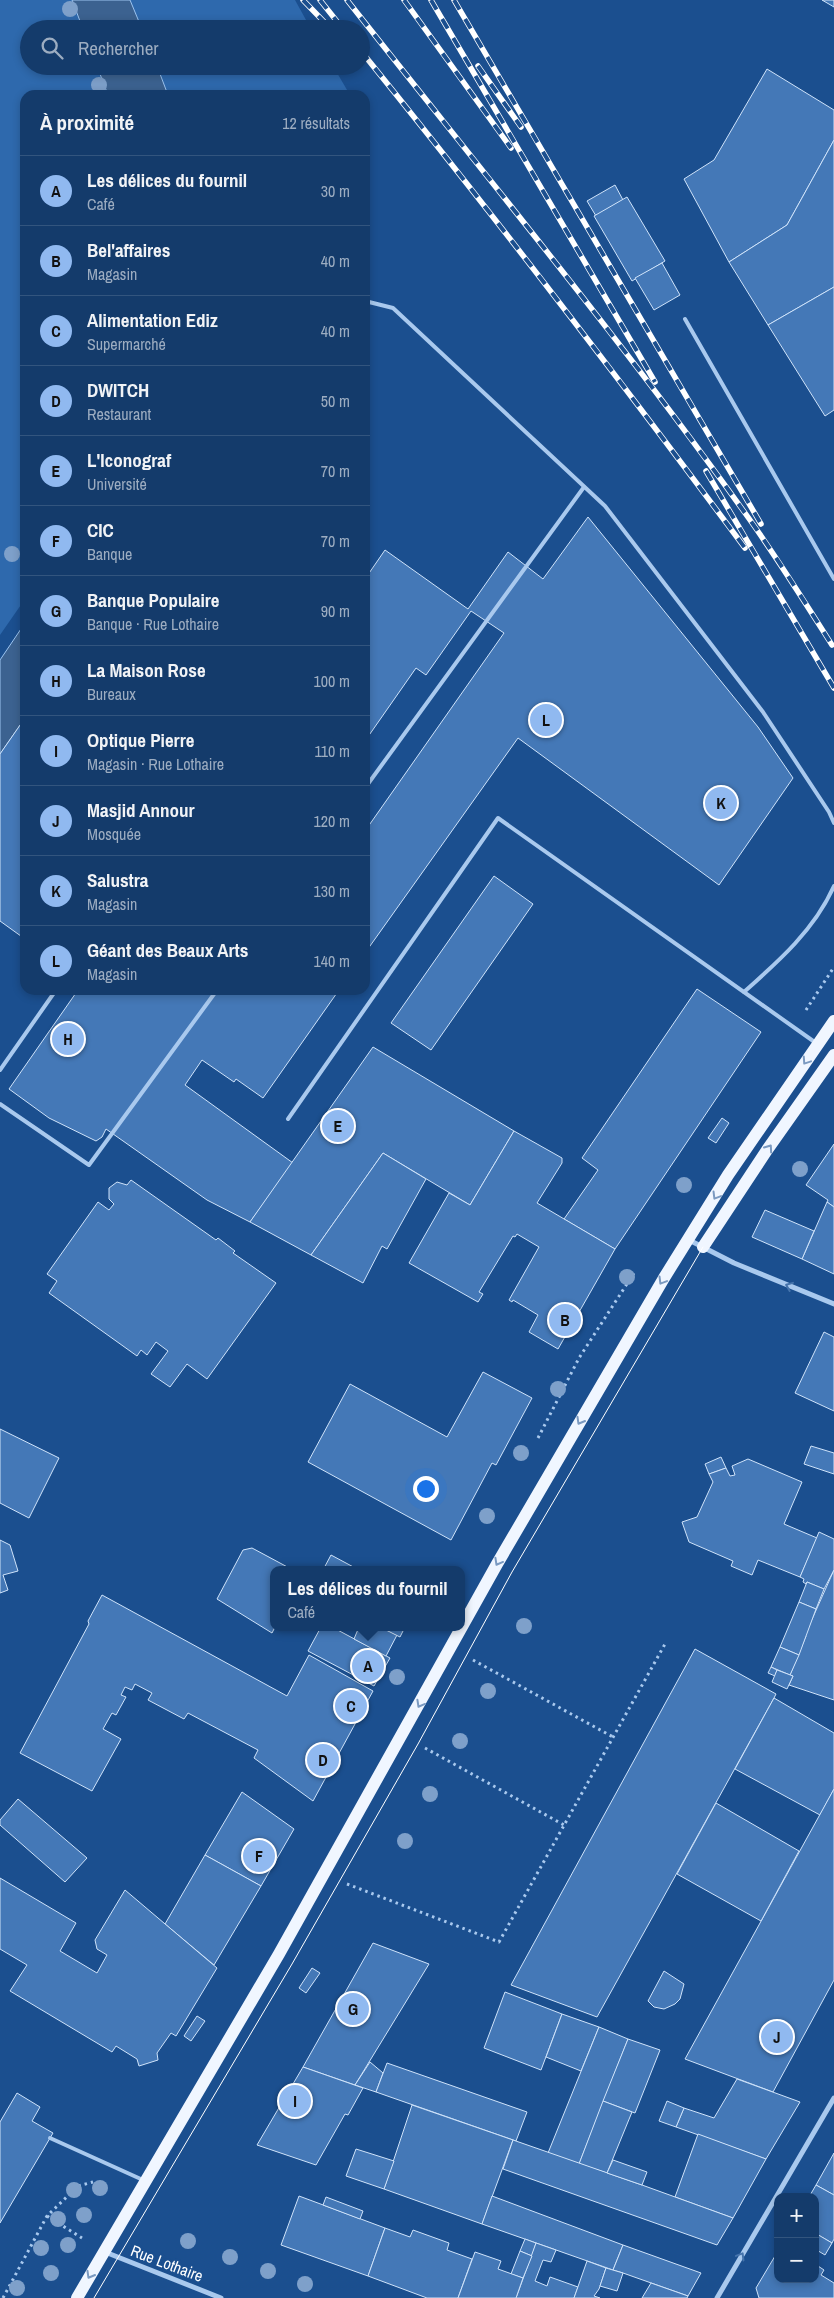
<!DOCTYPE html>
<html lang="fr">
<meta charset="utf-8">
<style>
body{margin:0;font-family:"Archivo Narrow",sans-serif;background:#1d4271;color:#f1f3f6}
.controls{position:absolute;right:15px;bottom:15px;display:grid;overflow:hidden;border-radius:10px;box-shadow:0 2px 8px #0003}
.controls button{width:45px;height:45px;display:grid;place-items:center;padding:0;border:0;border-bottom:1px solid #33557e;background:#143b6b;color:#f1f3f6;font:25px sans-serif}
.you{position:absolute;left:425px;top:1488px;width:18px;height:18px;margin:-12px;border:4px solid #fff;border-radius:50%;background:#1a73e8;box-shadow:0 0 0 8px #1a73e833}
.badge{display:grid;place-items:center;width:32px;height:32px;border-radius:50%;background:#90b9f0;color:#111;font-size:16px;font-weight:700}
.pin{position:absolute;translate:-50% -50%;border:2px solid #fff;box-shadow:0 1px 5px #0006}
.popup{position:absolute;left:270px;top:1566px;width:195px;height:65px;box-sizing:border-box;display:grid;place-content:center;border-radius:10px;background:#143b6b;filter:drop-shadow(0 1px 4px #0005);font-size:16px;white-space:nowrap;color:#9dadc1}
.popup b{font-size:19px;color:#f1f3f6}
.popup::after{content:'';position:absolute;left:50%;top:100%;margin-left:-10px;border:10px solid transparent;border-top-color:#143b6b}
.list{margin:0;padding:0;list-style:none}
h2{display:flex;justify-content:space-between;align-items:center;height:65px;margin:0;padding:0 20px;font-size:21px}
h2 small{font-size:16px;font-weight:400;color:#9dadc1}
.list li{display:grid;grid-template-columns:32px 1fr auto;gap:15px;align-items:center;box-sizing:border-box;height:70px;padding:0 20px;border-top:1px solid #33557e}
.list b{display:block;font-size:19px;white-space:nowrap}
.list p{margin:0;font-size:16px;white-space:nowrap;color:#9dadc1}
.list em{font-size:16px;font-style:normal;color:#9dadc1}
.icon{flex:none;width:28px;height:28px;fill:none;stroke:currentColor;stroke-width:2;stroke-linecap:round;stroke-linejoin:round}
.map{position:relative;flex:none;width:834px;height:2298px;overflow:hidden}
.search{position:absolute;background:#143b6b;box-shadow:0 2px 8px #0003;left:20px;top:20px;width:350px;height:55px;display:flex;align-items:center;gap:12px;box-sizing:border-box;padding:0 18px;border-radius:28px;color:#9dadc1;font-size:19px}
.panel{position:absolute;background:#143b6b;box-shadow:0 2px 8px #0003;left:20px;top:90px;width:350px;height:905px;border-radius:15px}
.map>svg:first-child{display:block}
</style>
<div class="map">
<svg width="834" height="2298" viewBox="0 0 834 2298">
<rect width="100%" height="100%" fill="#1b4f8f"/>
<path fill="#2e69ad" d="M0,0H295L311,29H29V66H333L350,95H25V599L0,635Z"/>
<g fill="#3c6290" stroke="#9cc4f0">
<path d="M72,0H130L142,29H83Z"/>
<path d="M97,66H157L168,95H108Z"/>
<path d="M25,623V718L0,754V660Z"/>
</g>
<g fill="#4478b7" stroke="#cfe3fa">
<path d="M822,0H834V7Z"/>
<path d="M767,69L834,110V140L787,225L729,262L684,179L714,160Z"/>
<path d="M834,140V287L768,325L729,262L787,225Z"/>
<path d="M615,185L623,200L596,216L587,201Z"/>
<path d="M627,197L665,261L632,281L594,216Z"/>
<path d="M662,263L680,295L654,310L635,278Z"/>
<path d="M834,287V410L825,416L768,325Z"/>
<path d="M588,517L758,727L793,778L719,885L518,738L365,953V831L504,633L471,611L426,675L416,668L365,741V579L385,550L468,609L508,552L543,579Z"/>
<path d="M25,718V939L0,921V754Z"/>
<path d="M494,876L533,904L431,1050L391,1023Z"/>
<path d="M697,989L761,1032L615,1249L564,1219L598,1170L582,1158Z"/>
<path d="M78,990H339L263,1098L236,1079L234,1082L202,1060L185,1085L293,1163L250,1222L207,1200L106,1129L102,1137L96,1141L49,1118L9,1089Z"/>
<path d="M373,1047L514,1131L470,1205L383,1153L311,1255L250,1222Z"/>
<path d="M722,1118L729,1123L716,1143L708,1138Z"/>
<path d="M514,1131L562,1158V1163L537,1203L615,1249L558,1349L529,1332L538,1315L513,1300L512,1302L509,1300L539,1247L517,1234L515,1237L513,1236L479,1292L483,1294L478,1302L409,1263L449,1193L470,1205Z"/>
<path d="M834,1144V1207L827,1202L828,1200L806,1185Z"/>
<path d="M383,1153L426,1179L387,1249L382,1246L363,1283L311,1255Z"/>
<path d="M131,1180L216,1240L218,1238L235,1251L233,1253L276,1283L207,1379L187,1364L170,1387L151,1374L168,1351L156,1342L147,1355L141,1350L137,1356L49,1293L57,1281L47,1274L98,1202L109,1210L114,1204L109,1199V1188L117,1182L127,1185Z"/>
<path d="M827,1202L834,1207V1274L802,1259Z"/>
<path d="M765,1210L814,1231L802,1259L752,1237Z"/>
<path d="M824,1332L834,1337V1411L795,1393Z"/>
<path d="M483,1372L532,1398L496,1465L492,1463L451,1540L308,1462L350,1384L447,1437Z"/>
<path d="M0,1429L59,1458L29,1518L0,1503Z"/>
<path d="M811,1446L834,1453V1474L804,1464Z"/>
<path d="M721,1457L726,1468L709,1474L705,1464Z"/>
<path d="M748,1459L802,1482L784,1524L817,1538L800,1577L758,1560L752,1575L731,1566L733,1561L689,1542L682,1522L697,1517L713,1482L709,1474L726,1468L730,1476L735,1475L732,1466Z"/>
<path d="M819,1532L834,1539V1570L824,1589L807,1582L806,1584L803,1582L804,1579L800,1577Z"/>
<path d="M0,1540L10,1545L18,1571L3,1575L8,1590L0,1593Z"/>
<path d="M252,1548L293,1570H274L275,1627L272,1633L217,1599L243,1550Z"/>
<path d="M331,1555L359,1570H323Z"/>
<path d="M834,1570V1700L789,1685L793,1676L790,1675L806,1636L805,1635Z"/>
<path d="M807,1582L824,1589L816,1609L799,1602Z"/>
<path d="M102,1595L287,1696L309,1655L373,1691L313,1801L254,1758L258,1750L188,1713L184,1719L148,1700L152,1693L135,1684L132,1690L125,1687L121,1695L126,1697L116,1715L112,1713L103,1729L121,1739L92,1791L20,1753L89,1624L88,1621Z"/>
<path d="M799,1602L816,1609L799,1655L780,1647Z"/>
<path d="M321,1627H332L390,1658L374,1686L308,1651Z"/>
<path d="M359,1627H380L397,1635L386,1656L354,1639Z"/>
<path d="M380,1627H405L400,1637Z"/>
<path d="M780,1647L799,1655L790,1675L771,1667Z"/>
<path d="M695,1649L776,1694L774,1698L597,2017L511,1985Z"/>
<path d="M771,1667L777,1670L775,1676L768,1673Z"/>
<path d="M777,1670L793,1676L787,1689L772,1682Z"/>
<path d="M774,1698L834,1733V1789L820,1815L735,1769Z"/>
<path d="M834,1789V1980L773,2092L685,2059Z"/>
<path d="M242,1792L294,1829L261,1886L205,1855Z"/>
<path d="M18,1799L87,1858L65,1882L0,1825V1820Z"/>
<path d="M716,1803L799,1851L761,1921L677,1874Z"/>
<path d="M205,1855L261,1886L214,1965L165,1924Z"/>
<path d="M0,1878L76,1923L60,1951L97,1973L107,1955L97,1949L95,1940L125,1890L217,1968L176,2036L171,2033L157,2053L158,2060L139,2066L137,2059L116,2046L112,2052L10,1991L27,1965L0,1949Z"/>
<path d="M373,1943L429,1964L355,2085L303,2067Z"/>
<path d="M312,1968L320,1973L306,1993L299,1988Z"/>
<path d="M664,1971L684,1984L680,1999L675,2004L664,2009L654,2007L648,2001Z"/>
<path d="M505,1992L562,2014L541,2070L484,2048Z"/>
<path d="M562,2014L599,2027L581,2071L546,2057Z"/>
<path d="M197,2016L205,2021L191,2041L184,2036Z"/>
<path d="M599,2027L628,2039L579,2164L548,2153Z"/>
<path d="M628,2039L660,2050L635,2113L603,2101Z"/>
<path d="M370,2062L383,2073L376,2092L355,2085Z"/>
<path d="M387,2063L527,2112L516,2141L376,2092Z"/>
<path d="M303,2067L363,2088L348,2115L345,2114L316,2165L257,2145Z"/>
<path d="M737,2079L800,2102L766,2159L676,2127L684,2108L714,2118Z"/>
<path d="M17,2093L40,2107L32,2121L53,2133L0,2223V2122Z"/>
<path d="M603,2101L632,2112L607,2173L579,2164Z"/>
<path d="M667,2101L684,2108L676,2127L659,2121Z"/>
<path d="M412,2105L513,2140L482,2224L384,2189Z"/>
<path d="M698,2134L766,2159L733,2218L675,2197Z"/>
<path d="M513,2140L642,2185L733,2218L717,2245L503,2169Z"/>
<path d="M356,2149L394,2161L384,2189L346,2176Z"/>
<path d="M834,2153V2195L816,2185Z"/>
<path d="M613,2160L647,2172L642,2185L607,2173Z"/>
<path d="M816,2185L834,2195V2239L832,2243L815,2233V2197H809Z"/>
<path d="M299,2196L385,2228L368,2276L281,2245Z"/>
<path d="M492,2196L623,2245L613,2270L482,2224Z"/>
<path d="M326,2197L363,2211L360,2219L323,2205Z"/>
<path d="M385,2228L410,2237L413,2230L449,2243L447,2250L472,2259L458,2298H427L368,2276Z"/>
<path d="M815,2233L832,2243L825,2255L815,2249Z"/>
<path d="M525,2239L536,2243L532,2256L520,2251Z"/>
<path d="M536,2243L556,2250L551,2262L543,2260L535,2281L547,2286L550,2277L578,2287L574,2298H516Z"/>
<path d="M623,2245L701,2273L688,2296L623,2273L613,2270Z"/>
<path d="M520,2251L532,2256L523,2278L511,2274Z"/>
<path d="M778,2251V2279H815V2264L824,2270L821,2275L834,2283V2298H759L756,2288Z"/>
<path d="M475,2252L501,2261L498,2269L523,2278L516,2298H458Z"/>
<path d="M587,2261L606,2268L599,2289L594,2296L600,2298H574Z"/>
<path d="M606,2268L623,2273L617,2291L600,2286Z"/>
<path d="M651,2283L688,2296L687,2298H642Z"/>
</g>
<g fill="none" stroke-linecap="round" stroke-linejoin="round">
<g stroke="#a9c9ee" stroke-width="3" stroke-dasharray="2.5 4" stroke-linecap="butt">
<path d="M806,1010L834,967"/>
<path d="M538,1438L579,1358L634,1273"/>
<path d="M473,1660L613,1737"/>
<path d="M425,1748L564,1825"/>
<path d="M347,1884L499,1942L665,1644"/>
<path d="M47,2216L82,2238"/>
<path d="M3,2298L47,2216L78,2186L93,2182"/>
</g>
<g stroke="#a9c9ee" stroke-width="4">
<path d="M365,301L393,308L605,506L763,712L829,812L834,823"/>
<path d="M685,319L834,579"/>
<path d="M365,788L584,487"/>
<path d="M744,992C779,961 815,929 834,886"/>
<path d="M0,1070L56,990"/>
<path d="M0,1104L89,1165L217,990"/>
<path d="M288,1119L498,818L816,1043"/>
<path d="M50,2138L143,2180"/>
</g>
<g stroke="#a9c9ee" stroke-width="5">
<path d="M689,1240L734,1263L834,1304"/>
<path d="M105,2252L221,2298"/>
<path d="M717,2298L834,2098"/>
</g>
<g stroke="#f0f6ff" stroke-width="12">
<path d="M703,1247L767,1150L834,1055"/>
<path d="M77,2298L279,1954L497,1564L664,1278L728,1175L834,1021"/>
</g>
<path stroke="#fff" stroke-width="1" d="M94,2298L292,1964L418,1744L512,1572L703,1247"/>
<g stroke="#fff" stroke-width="5.5">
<g id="rail">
<path d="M303,0L331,29"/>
<path d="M320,0L343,29"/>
<path d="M347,0C481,170 619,337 745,513C776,556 804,601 832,645"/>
<path d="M404,0L511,148"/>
<path d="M431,0L655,382"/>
<path d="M454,0L761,524"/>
<path d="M361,51C493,214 620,380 745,548"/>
<path d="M478,66L521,127"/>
<path d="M706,471L834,688"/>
</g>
</g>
<use href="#rail" stroke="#1b4f8f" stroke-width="4" stroke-dasharray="11" stroke-linecap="butt"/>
</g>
<g fill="#7ea0ca">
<circle cx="70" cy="9" r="8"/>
<circle cx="99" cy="85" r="8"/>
<circle cx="12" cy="554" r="8"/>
<circle cx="800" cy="1169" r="8"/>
<circle cx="684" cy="1185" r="8"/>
<circle cx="627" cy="1277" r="8"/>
<circle cx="558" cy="1389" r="8"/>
<circle cx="521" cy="1453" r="8"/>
<circle cx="487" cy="1516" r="8"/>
<circle cx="524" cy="1626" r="8"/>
<circle cx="397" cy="1677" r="8"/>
<circle cx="488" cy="1691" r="8"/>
<circle cx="460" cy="1741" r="8"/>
<circle cx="430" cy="1794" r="8"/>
<circle cx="405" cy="1841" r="8"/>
<circle cx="100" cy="2188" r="8"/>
<circle cx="74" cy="2190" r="8"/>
<circle cx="84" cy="2215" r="8"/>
<circle cx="58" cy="2219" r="8"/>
<circle cx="188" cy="2241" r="8"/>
<circle cx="68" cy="2245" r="8"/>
<circle cx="41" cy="2248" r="8"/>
<circle cx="230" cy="2257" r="8"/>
<circle cx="268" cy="2271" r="8"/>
<circle cx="51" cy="2273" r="8"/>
<circle cx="305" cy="2284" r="8"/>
<circle cx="17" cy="2288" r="8"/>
</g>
<defs><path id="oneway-chevron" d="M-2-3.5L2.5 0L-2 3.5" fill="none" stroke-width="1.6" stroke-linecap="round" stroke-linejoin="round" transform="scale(1.25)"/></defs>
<g stroke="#7b9ac1">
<use href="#oneway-chevron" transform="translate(806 1061) rotate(124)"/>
<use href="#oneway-chevron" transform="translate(769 1148) rotate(-55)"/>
<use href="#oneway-chevron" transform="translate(716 1196) rotate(121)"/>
<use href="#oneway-chevron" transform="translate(662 1281) rotate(121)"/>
<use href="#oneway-chevron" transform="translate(580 1421) rotate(120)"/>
<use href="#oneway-chevron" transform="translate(498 1562) rotate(119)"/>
<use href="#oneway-chevron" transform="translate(420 1704) rotate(119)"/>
<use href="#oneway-chevron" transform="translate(90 2275) rotate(120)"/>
</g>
<g stroke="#4674ac">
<use href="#oneway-chevron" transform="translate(789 1286) rotate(-158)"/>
<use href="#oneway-chevron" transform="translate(741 2256) rotate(-59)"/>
</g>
<g text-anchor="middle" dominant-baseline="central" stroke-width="5" stroke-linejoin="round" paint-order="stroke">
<g font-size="16" fill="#fff" stroke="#1b4f8f">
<text transform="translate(167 2263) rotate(21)">Rue Lothaire</text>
</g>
</g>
</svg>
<div class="controls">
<button>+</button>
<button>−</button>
</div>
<div class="you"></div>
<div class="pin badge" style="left:368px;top:1666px">A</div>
<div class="popup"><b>Les délices du fournil</b>Café</div>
<div class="pin badge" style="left:565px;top:1320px">B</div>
<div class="pin badge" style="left:351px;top:1706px">C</div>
<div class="pin badge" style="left:323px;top:1760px">D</div>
<div class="pin badge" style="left:338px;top:1126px">E</div>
<div class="pin badge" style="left:259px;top:1856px">F</div>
<div class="pin badge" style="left:353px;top:2009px">G</div>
<div class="pin badge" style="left:68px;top:1039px">H</div>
<div class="pin badge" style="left:295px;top:2101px">I</div>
<div class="pin badge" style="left:777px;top:2037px">J</div>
<div class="pin badge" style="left:721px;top:803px">K</div>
<div class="pin badge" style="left:546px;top:720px">L</div>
<div class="search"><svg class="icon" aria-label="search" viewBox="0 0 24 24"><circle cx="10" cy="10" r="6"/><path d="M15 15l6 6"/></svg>Rechercher</div>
<section class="panel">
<h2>À proximité<small>12 résultats</small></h2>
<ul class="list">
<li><span class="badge">A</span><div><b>Les délices du fournil</b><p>Café</p></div><em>30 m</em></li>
<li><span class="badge">B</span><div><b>Bel'affaires</b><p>Magasin</p></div><em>40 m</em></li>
<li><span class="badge">C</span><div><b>Alimentation Ediz</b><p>Supermarché</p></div><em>40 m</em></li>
<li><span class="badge">D</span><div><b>DWITCH</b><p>Restaurant</p></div><em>50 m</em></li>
<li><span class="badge">E</span><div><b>L'Iconograf</b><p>Université</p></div><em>70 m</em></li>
<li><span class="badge">F</span><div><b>CIC</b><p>Banque</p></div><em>70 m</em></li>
<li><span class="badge">G</span><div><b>Banque Populaire</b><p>Banque · Rue Lothaire</p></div><em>90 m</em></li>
<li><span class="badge">H</span><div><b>La Maison Rose</b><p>Bureaux</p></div><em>100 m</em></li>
<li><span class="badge">I</span><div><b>Optique Pierre</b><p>Magasin · Rue Lothaire</p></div><em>110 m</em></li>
<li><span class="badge">J</span><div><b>Masjid Annour</b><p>Mosquée</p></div><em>120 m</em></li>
<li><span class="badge">K</span><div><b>Salustra</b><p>Magasin</p></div><em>130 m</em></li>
<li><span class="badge">L</span><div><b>Géant des Beaux Arts</b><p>Magasin</p></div><em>140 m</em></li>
</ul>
</section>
</div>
